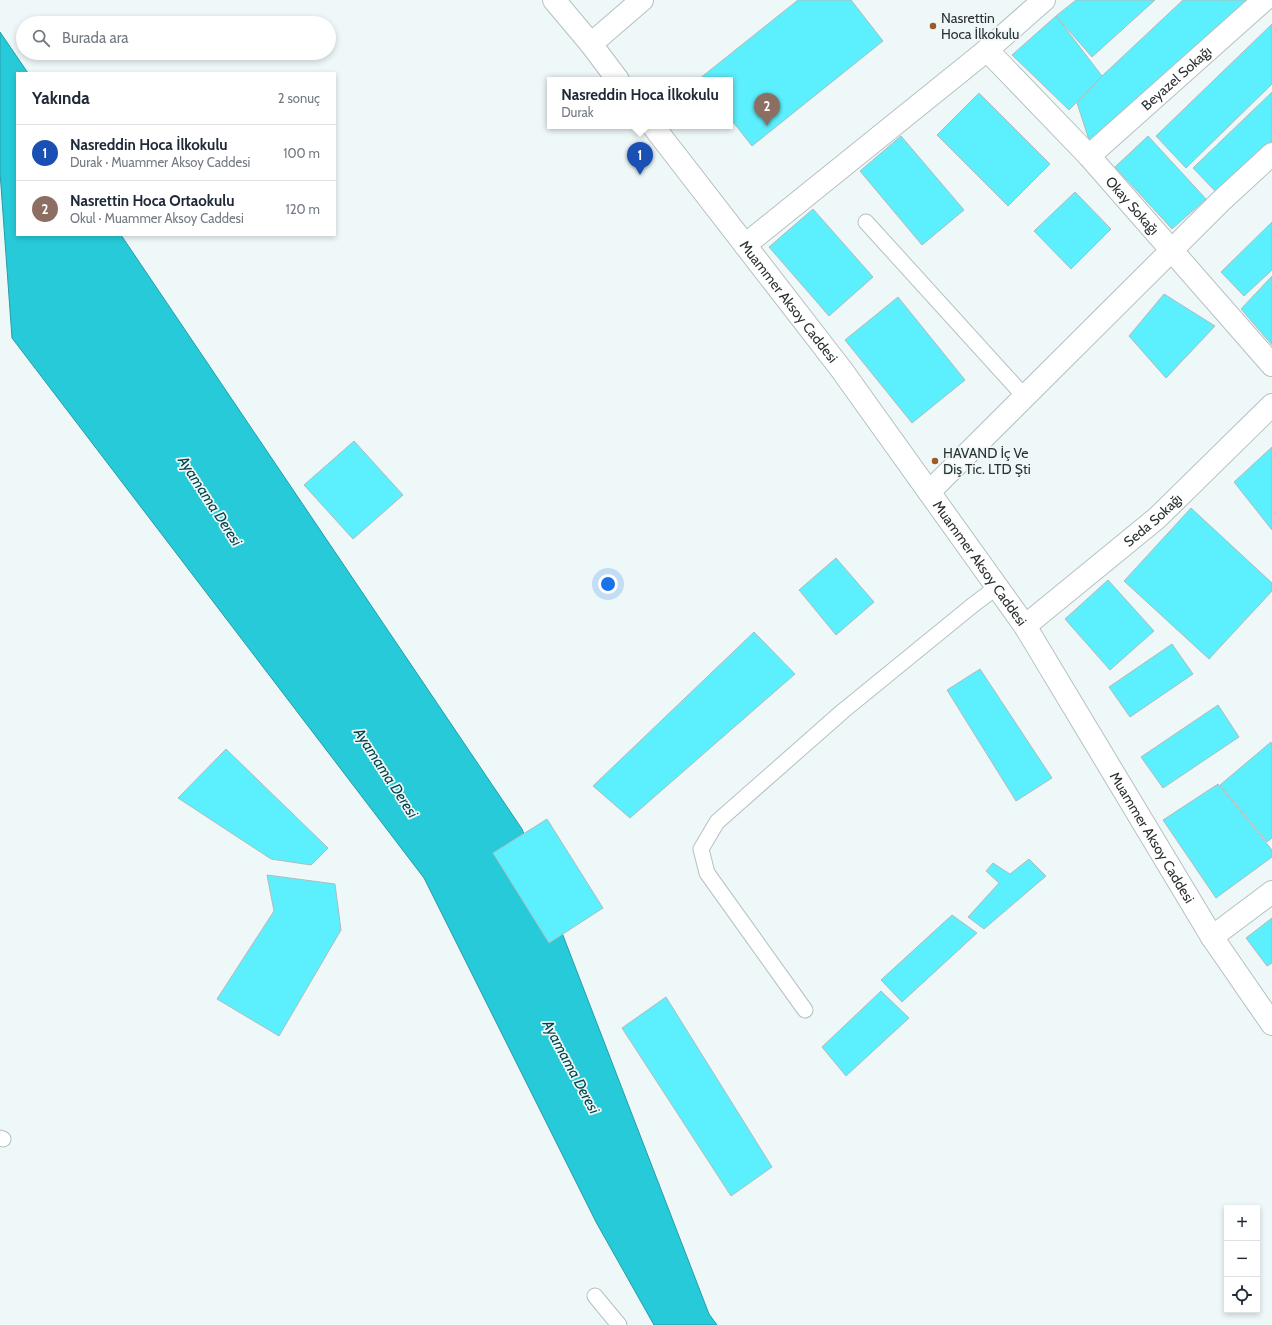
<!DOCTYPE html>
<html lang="tr">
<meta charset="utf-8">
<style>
body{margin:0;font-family:Cabin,sans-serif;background:#f6f6f7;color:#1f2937}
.controls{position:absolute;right:12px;bottom:12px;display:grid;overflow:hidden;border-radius:0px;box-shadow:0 2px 6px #0003}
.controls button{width:36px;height:36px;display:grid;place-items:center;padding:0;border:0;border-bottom:1px solid #e0e1e3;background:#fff;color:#1f2937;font:20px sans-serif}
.you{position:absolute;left:608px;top:584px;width:14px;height:14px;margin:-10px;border:3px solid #fff;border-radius:50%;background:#1a73e8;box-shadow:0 0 0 6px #1a73e833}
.badge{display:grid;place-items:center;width:26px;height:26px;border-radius:50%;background:#9c5a28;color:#fff;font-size:13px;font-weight:700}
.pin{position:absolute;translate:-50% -33px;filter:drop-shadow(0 1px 2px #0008)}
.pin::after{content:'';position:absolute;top:21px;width:14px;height:12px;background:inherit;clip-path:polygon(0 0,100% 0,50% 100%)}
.popup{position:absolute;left:547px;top:77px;width:186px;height:52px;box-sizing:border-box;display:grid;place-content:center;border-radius:0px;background:#fff;filter:drop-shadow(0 1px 3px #0005);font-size:13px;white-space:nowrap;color:#747a83}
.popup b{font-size:15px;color:#1f2937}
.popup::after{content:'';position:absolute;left:50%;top:100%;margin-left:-8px;border:8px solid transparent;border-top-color:#fff}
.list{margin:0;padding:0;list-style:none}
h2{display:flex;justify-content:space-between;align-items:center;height:52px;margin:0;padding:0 16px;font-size:17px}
h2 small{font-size:13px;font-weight:400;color:#747a83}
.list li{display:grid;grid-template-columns:26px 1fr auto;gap:12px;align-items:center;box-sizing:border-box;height:56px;padding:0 16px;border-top:1px solid #e0e1e3}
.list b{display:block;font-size:15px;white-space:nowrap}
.list p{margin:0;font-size:13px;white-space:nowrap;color:#747a83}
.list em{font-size:13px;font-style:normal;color:#747a83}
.icon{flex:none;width:22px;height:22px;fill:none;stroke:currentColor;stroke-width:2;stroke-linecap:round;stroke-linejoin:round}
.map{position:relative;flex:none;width:1272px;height:1325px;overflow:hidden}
.search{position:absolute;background:#fff;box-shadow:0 2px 6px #0003;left:16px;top:16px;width:320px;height:44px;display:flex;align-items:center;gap:10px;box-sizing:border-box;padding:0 14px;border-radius:22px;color:#747a83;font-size:15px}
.panel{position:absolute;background:#fff;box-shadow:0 2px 6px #0003;left:16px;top:72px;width:320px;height:164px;border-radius:0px}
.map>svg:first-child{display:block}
</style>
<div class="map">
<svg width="1272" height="1325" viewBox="0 0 1272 1325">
<rect width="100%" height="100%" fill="#eef8f9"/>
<path fill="#27cad8" stroke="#289ca6" d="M0,32L28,73H17V235H121L522,829L709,1314L717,1325H654L596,1222L424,878L12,338L0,172Z"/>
<g fill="#5ceffd" stroke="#b1bbbc">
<path d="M798,0H851L883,41L752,146L730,118V80L699,79Z"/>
<path d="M1076,0H1155L1092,57L1056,16Z"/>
<path d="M1183,0H1250L1090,143L1077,103L1102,76Z"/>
<path d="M1056,16L1102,76L1069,110L1012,55Z"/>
<path d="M1272,24V84L1186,168L1156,136Z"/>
<path d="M1272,92V141L1217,193L1193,168Z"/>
<path d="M979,93L1050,164L1008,206L937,135Z"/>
<path d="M901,136L964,210L922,245L860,171Z"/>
<path d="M1148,136L1206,199L1172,229L1115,167Z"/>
<path d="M1075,192L1111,229L1071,269L1034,231Z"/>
<path d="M813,209L873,277L829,316L769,247Z"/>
<path d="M1272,222V270L1244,296L1221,272Z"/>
<path d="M1272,276V345L1241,309Z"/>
<path d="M1164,294L1215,326L1166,378L1129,336Z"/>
<path d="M898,297L965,380L912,423L845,340Z"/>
<path d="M354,441L403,495L353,539L304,485Z"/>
<path d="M1272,447V530L1234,482Z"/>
<path d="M1191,508L1272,583V591L1209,659L1124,581Z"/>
<path d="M836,558L874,602L836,635L799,590Z"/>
<path d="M1108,580L1154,631L1110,670L1065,619Z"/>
<path d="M754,632L795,674L630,818L593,786Z"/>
<path d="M1172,644L1193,674L1130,717L1109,687Z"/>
<path d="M980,669L1052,778L1016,801L947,690Z"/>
<path d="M1218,705L1239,737L1163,788L1141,757Z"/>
<path d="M1271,742L1272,744V838L1267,842L1220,785Z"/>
<path d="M226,749L328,848L311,865L271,859L178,798Z"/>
<path d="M1218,784L1272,850V857L1216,898L1163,820Z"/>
<path d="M547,819L603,908L549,943L493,853Z"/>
<path d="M1029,859L1046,876L984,929L968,917L999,883L986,871L993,863L1010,874Z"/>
<path d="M267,875L335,884L341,930L279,1036L217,999L274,911Z"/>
<path d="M952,915L977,933L902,1002L881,980Z"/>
<path d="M1272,918V963L1267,966L1246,938Z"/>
<path d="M881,991L909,1018L846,1076L822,1047Z"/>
<path d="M666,997L772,1167L731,1196L622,1028Z"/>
</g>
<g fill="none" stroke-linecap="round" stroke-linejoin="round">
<g stroke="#b5c0c1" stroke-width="17">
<g id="lane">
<path d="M866,222L1025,397"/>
<path d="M805,1010L707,873L701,849L717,822L843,711L973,605L997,587"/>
<path d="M0,1138L3,1139"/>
<path d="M595,1296L619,1325"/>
</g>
</g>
<g stroke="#b5c0c1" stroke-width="24">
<g id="street">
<path d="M591,44L642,0"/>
<path id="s1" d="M987,50L1089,156L1272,365"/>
<path id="s2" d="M1089,156L1264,0"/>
<path d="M745,245L987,50L1044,0"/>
<path d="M929,492L1221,201L1272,154"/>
<path id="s3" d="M1025,626L1157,518L1272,405"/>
<path d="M1212,937L1272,892"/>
</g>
</g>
<g stroke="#b5c0c1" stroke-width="24">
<g id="secondary">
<path d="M554,0L591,44L618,80"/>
<path id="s4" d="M653,126L841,369L1025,626L1212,937L1272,1024"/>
</g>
</g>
<use href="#lane" stroke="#fff" stroke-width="15"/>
<use href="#street" stroke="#fff" stroke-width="22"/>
<use href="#secondary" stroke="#fff" stroke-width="22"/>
</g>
<g fill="#9c5a28" stroke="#eef8f9" stroke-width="1.5">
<circle cx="933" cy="26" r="4"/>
<circle cx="935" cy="461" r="4"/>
</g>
<g text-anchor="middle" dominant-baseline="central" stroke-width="3.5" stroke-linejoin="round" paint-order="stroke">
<g font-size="14" fill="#2c3030" stroke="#eef8f9" text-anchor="start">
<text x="941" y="18">Nasrettin<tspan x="941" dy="16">Hoca İlkokulu</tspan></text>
<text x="943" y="453">HAVAND İç Ve<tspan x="943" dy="16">Diş Tic. LTD Şti</tspan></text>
</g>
<g font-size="14" fill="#2c3030" stroke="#eef8f9">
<text stroke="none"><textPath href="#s2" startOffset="117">Beyazel Sokağı</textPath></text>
<text stroke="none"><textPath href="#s1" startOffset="213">Okay Sokağı</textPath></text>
<text stroke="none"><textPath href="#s4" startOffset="222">Muammer Aksoy Caddesi</textPath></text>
<text stroke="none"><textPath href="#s3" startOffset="166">Seda Sokağı</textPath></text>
<text stroke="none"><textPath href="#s4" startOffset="546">Muammer Aksoy Caddesi</textPath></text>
<text stroke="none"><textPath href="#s4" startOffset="870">Muammer Aksoy Caddesi</textPath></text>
</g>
<g font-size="15" font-style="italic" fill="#00454b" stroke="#eef8f9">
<text transform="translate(210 501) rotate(57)">Ayamama Deresi</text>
<text transform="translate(386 773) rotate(57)">Ayamama Deresi</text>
<text transform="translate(571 1067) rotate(62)">Ayamama Deresi</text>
</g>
</g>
</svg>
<div class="controls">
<button>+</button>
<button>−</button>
<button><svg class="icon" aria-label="locate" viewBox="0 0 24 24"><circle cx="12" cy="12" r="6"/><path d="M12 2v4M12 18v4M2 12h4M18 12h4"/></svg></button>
</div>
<div class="you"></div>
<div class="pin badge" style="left:640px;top:175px;background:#1a4fb4">1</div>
<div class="popup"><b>Nasreddin Hoca İlkokulu</b>Durak</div>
<div class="pin badge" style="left:767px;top:126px;background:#8d6e63">2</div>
<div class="search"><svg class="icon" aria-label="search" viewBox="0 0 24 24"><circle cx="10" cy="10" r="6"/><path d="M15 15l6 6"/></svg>Burada ara</div>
<section class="panel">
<h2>Yakında<small>2 sonuç</small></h2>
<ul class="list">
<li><span class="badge" style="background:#1a4fb4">1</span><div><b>Nasreddin Hoca İlkokulu</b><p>Durak · Muammer Aksoy Caddesi</p></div><em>100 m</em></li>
<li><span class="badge" style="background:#8d6e63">2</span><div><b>Nasrettin Hoca Ortaokulu</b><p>Okul · Muammer Aksoy Caddesi</p></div><em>120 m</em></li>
</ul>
</section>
</div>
